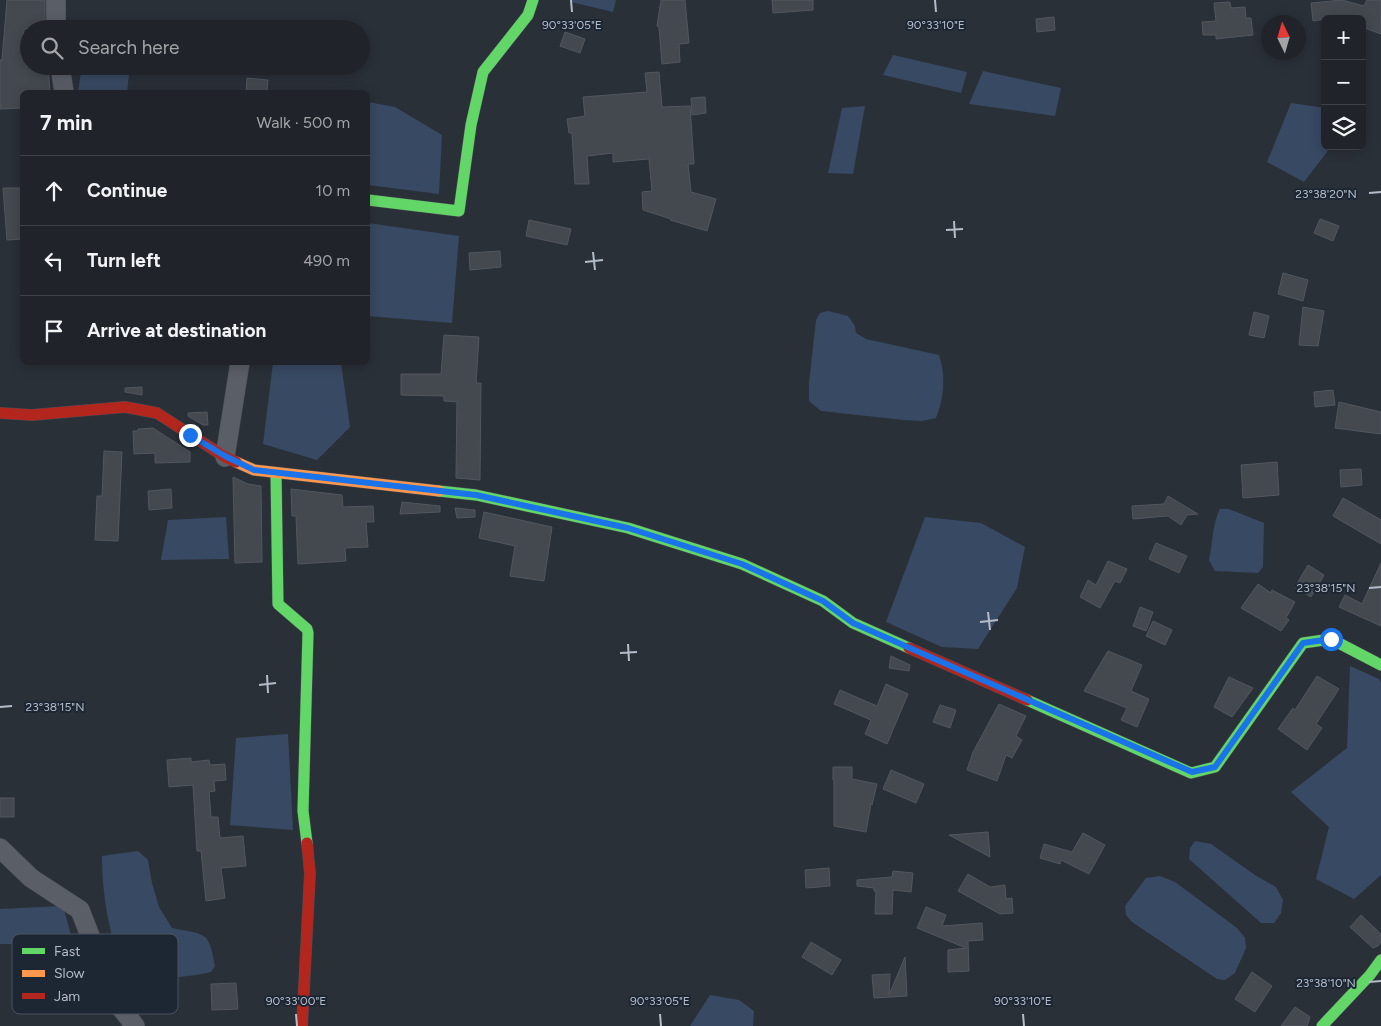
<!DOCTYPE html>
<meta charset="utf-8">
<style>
body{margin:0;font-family:Figtree,sans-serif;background:#2d3036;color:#f1f3f6}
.controls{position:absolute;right:15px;top:15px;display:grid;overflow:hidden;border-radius:8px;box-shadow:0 2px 12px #0003}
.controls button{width:45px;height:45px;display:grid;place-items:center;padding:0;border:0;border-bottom:1px solid #3d4147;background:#20242a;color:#f1f3f6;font:25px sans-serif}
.compass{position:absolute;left:1261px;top:15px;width:45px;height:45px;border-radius:50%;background:#20242a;box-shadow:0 2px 12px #0003;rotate:355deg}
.stop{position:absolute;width:15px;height:15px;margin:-11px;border:4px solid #1a73e8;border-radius:50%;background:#fff}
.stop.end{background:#1a73e8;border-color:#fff;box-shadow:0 1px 5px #0008}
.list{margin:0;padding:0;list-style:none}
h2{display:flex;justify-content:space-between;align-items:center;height:65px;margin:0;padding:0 20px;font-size:21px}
h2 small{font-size:16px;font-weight:400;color:#a2a4a8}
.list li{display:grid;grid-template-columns:32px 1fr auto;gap:15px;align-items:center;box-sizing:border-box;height:70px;padding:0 20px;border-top:1px solid #3d4147}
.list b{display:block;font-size:19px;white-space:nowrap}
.list em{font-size:16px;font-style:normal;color:#a2a4a8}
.icon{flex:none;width:28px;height:28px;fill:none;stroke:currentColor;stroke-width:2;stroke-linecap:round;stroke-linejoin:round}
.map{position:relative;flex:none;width:1381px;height:1026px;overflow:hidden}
.search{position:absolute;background:#20242a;box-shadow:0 2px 12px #0003;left:20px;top:20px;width:350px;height:55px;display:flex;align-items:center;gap:12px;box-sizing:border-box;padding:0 18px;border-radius:28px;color:#a2a4a8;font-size:19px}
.panel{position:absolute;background:#20242a;box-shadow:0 2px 12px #0003;left:20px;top:90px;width:350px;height:275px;border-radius:8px}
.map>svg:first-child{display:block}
</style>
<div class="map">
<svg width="1381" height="1026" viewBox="0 0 1381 1026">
<rect width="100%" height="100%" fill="#2a3038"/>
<g fill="#384963">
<path d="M571,0H616L613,12L571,2Z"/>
<path d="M893,55L967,72L961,93L883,75Z"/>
<path d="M82,66H130L127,92H78Z"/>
<path d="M983,71L1061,88L1055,116L969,104Z"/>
<path d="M368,102L395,107L442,135L439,194L368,185Z"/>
<path d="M1291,103L1325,108V146H1329L1327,152L1304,182L1267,162Z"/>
<path d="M865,106L853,174L828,173L842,108Z"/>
<path d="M368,223L459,236L452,323L368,316Z"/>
<path d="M828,311L848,316L855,326L856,333L866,339L939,355C946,375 944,399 936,418L922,421L904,420L821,411L809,401V383L816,320L820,313Z"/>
<path d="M273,363H341L350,427L317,460L263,444Z"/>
<path d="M1220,509H1229L1264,523L1263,567L1258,573L1215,571L1209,560C1213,543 1212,524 1220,509Z"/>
<path d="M226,517L229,559L161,560L168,520Z"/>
<path d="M925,517L981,523L1025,547L1017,588L978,649L942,647L886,622Z"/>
<path d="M1350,666L1379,679L1381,683V875L1354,899L1316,879L1329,827L1291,792L1347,748Z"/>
<path d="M288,734L293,830L230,825L236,738Z"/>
<path d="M1195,841L1211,844L1255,875L1276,887L1283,900L1281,913L1274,923H1261L1189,859L1190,848Z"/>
<path d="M138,851L148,860L152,883L159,907L172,928C205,935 209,930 215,966L211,972C187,978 152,980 127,974C109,941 102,894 102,856Z"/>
<path d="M1160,876L1175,882L1237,928L1245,938L1246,948L1235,973L1225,980L1217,979L1132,922L1126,915L1125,906L1146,878Z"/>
<path d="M63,906L71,935L61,944H0V909Z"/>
<path d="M710,995L739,1000L754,1011L753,1026H690Z"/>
</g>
<g fill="#444950" stroke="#52575f">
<path d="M7,0H45V29H24L22,58H25L26,66H48L50,92H22V108L0,109V60H2Z"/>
<path d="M661,0H685L689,43L679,44L680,62L662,64L659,27L657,26Z"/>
<path d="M772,0H813V10L773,13Z"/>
<path d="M1342,0L1364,6L1367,0H1381V34L1362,27V19H1325L1313,21L1311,3Z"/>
<path d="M1230,2L1231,8L1245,7L1246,18H1251L1253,35L1216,39V35H1203L1202,22L1216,21L1214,3Z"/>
<path d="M1054,17L1055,30L1037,32L1036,19Z"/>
<path d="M565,32L585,39L580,53L560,46Z"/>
<path d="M659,72L662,107L690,106L694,164H688L691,192L716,199L707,231L670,220L671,219L643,210L642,192L652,191L649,159L613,162V153L587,156L589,184H575L572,133H569L567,119L585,116L583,97L647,92L645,73Z"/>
<path d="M247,78L268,80L267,92H246Z"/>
<path d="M705,97L706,113L692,115L691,98Z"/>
<path d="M3,188H22V239L7,240Z"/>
<path d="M1320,219L1339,226L1333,241L1314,233Z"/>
<path d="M529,220L571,229L567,245L526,236Z"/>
<path d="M500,251L501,267L470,270L469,253Z"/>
<path d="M1283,273L1308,280L1303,301L1278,294Z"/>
<path d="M1303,307L1324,311L1318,346L1299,345Z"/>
<path d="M1254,312L1269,316L1264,338L1249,335Z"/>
<path d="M444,335L479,337L476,383H481L480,480L456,478L457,402L444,401V396L401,395V374H441Z"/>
<path d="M142,387V395L125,392V388Z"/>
<path d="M1333,390L1335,405L1315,407L1314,392Z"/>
<path d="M1339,402L1381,412V434L1335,428Z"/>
<path d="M207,412L208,425H203L188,416V413Z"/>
<path d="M153,428L190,452V462L155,463V453L134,454L133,431H138V429Z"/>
<path d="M104,451L122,452L118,541L95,540L97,496H102Z"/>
<path d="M1277,462L1279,495L1243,498L1241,465Z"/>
<path d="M1361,469L1362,485L1341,487L1340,470Z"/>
<path d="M233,477L248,484L261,486L262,562L235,563Z"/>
<path d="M171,489L172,508L149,510L148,491Z"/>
<path d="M291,489L342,495L343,507L373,506L374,522H366L368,547L345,548L346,561L298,564L296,516H292Z"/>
<path d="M1168,496L1198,514L1187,515L1181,525L1168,516L1133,519L1132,506L1164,504Z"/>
<path d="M1343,498L1381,520V544L1333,516Z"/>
<path d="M402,502L440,506V512L400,514Z"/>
<path d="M455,508L475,510V517L457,518Z"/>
<path d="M484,512L552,527L544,581L510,576L515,546L479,538Z"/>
<path d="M1156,543L1187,556L1179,573L1149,559Z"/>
<path d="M1108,561L1127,569L1120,583L1115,581L1100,608L1080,597L1088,580L1096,585Z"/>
<path d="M1381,563V626L1339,607L1345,595L1362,604Z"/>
<path d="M1308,565L1324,575L1311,597L1295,587Z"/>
<path d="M1258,584L1271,593L1272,590L1295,602L1286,618L1289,620L1281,631L1241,608Z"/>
<path d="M1140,607L1153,612L1146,631L1133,626Z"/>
<path d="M1153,621L1172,630L1165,645L1146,636Z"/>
<path d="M1108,651L1142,665L1131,691L1149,699L1137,727L1121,720L1127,708L1084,691Z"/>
<path d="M891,656L910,665L909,671L889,668Z"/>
<path d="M1317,676L1339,689L1316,724L1322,728L1307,750L1278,729L1293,708L1295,710Z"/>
<path d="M1229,677L1253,688L1232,717L1214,707Z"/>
<path d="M886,684L908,694L887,744L865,734L871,720L834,704L840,690L877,706Z"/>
<path d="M999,704L1026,716L1016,736L1022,740L1012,758L1006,755L997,781L967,770L973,752Z"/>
<path d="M940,705L956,710L950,728L933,722Z"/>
<path d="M191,758V762L209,760L210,765L225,764L226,780L214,781L215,791L209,792L211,817H218L220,838L243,836L246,866L221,868L225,898L206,901L201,851H197L193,785L169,787L167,760Z"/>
<path d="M833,767H852V779L877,784L872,805L871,804L866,832L834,826V780H833Z"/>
<path d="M891,770L924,784L916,803L883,789Z"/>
<rect x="0" y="798" width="14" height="19"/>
<path d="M988,832L990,857L949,835Z"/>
<path d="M1083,833L1105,845L1089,874L1061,860L1060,864L1040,858L1044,844L1072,852Z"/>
<path d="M829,868L830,886L806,888L805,870Z"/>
<path d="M893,871L913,873L911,892L893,890L892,914H875L876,891H874V888L857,886V880L892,877Z"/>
<path d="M968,874L990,887L1005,885L1006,899L1012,898L1013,913L1000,914L958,891Z"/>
<path d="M926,907L946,915L942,926L982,923L983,940L968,941L969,971L948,972V950L966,948L917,928Z"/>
<path d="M1361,915L1381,934V942L1378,946L1373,948L1350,927Z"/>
<path d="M811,942L841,960L832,975L802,957Z"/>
<path d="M905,957L907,996L874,998L872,975L890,974L889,995Z"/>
<path d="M1252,972L1272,986L1255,1012L1235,999Z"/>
<path d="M236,983L238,1009L212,1010L211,984Z"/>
<path d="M1295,1007L1310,1017L1307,1026H1281Z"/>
</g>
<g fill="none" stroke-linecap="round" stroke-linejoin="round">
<g stroke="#484c53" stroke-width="20">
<g id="street">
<path d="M56,29V0"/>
<path d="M60,66L64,92"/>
<path d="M225,457L240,362"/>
<path d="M0,848L31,878L80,910L115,1000L135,1026"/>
</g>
</g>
<g stroke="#484c53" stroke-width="12">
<g id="fast">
<path d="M368,200L459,211L471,125L483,72L528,15L533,0"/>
<path d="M276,473L278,604L307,629L308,633L303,811L307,843"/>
<path d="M439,491L476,495L628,528L742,564L823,601L853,623L909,648"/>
<path d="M1027,700L1191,773L1215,767L1303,643L1331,639L1381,665"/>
<path d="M1322,1026L1370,975L1381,960"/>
</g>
</g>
<g stroke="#484c53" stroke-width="12">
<path id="slow" d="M236,462L254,470L439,491"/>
</g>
<g stroke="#484c53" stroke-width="12">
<g id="jam">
<path d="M0,413L32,415L125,407L157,413L225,457L236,462"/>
<path d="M909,648L1027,700"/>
<path d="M302,1026L310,873L307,843"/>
</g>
</g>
<use href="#street" stroke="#5a5e66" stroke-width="19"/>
<use href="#fast" stroke="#63d668" stroke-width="11"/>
<use href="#slow" stroke="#ff974d" stroke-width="11"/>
<use href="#jam" stroke="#b3261e" stroke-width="11"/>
</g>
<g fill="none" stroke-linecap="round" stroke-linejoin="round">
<path stroke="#1a73e8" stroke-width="6" d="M190,435L225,456L254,470L476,495L628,528L742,564L823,601L853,623L1192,772L1215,767L1303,643L1331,639"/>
</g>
<path fill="none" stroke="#b4bcc9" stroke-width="2" d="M571,0L572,12M935,0L936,12M1369,193L1381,192M954,221L955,238M946,230L963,229M593,252L595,270M585,262L603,260M1369,588L1381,587M988,612L990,630M980,622L998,620M628,644L629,661M620,653L637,652M267,675L268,693M259,685L276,683M0,707L12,706M1369,982L1381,981M296,1014L297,1026M660,1014L661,1026M1023,1014L1024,1026"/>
<rect x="12" y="934" width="166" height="80" rx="8" fill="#1d2633" stroke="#4a5360" stroke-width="1"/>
<rect x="22" y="948" width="23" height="6" fill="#63d668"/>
<rect x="22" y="970" width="23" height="7" fill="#ff974d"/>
<rect x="22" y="993" width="23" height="6" fill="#b3261e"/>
<g font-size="14" fill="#b4bcc9">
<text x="54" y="956">Fast</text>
<text x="54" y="978">Slow</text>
<text x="54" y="1001">Jam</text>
</g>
<g font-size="12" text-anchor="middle" fill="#b4bcc9" stroke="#1d2633" stroke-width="4" stroke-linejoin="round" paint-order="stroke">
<text x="572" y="29">90°33'05"E</text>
<text x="936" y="29">90°33'10"E</text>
<text x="1326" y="198">23°38'20"N</text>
<text x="1326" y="592">23°38'15"N</text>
<text x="55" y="711">23°38'15"N</text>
<text x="1326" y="987">23°38'10"N</text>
<text x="296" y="1005">90°33'00"E</text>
<text x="660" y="1005">90°33'05"E</text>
<text x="1023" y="1005">90°33'10"E</text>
</g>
</svg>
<div class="controls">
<button>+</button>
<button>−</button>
<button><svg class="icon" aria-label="layers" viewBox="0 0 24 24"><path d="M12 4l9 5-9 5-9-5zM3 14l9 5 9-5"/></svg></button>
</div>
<svg class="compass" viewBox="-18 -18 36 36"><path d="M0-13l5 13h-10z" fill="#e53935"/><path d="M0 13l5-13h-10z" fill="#a2a4a8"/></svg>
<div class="stop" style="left:1331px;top:639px"></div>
<div class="stop end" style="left:190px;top:435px"></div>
<div class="search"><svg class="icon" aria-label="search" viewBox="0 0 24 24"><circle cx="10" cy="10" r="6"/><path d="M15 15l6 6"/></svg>Search here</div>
<section class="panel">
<h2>7 min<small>Walk · 500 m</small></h2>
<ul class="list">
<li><svg class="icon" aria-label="ahead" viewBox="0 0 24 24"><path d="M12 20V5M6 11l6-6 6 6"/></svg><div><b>Continue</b></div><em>10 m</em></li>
<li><svg class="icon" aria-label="left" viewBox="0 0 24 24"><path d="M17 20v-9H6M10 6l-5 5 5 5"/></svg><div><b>Turn left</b></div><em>490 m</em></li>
<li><svg class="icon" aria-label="arrive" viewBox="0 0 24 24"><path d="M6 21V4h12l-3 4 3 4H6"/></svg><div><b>Arrive at destination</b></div></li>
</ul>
</section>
</div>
